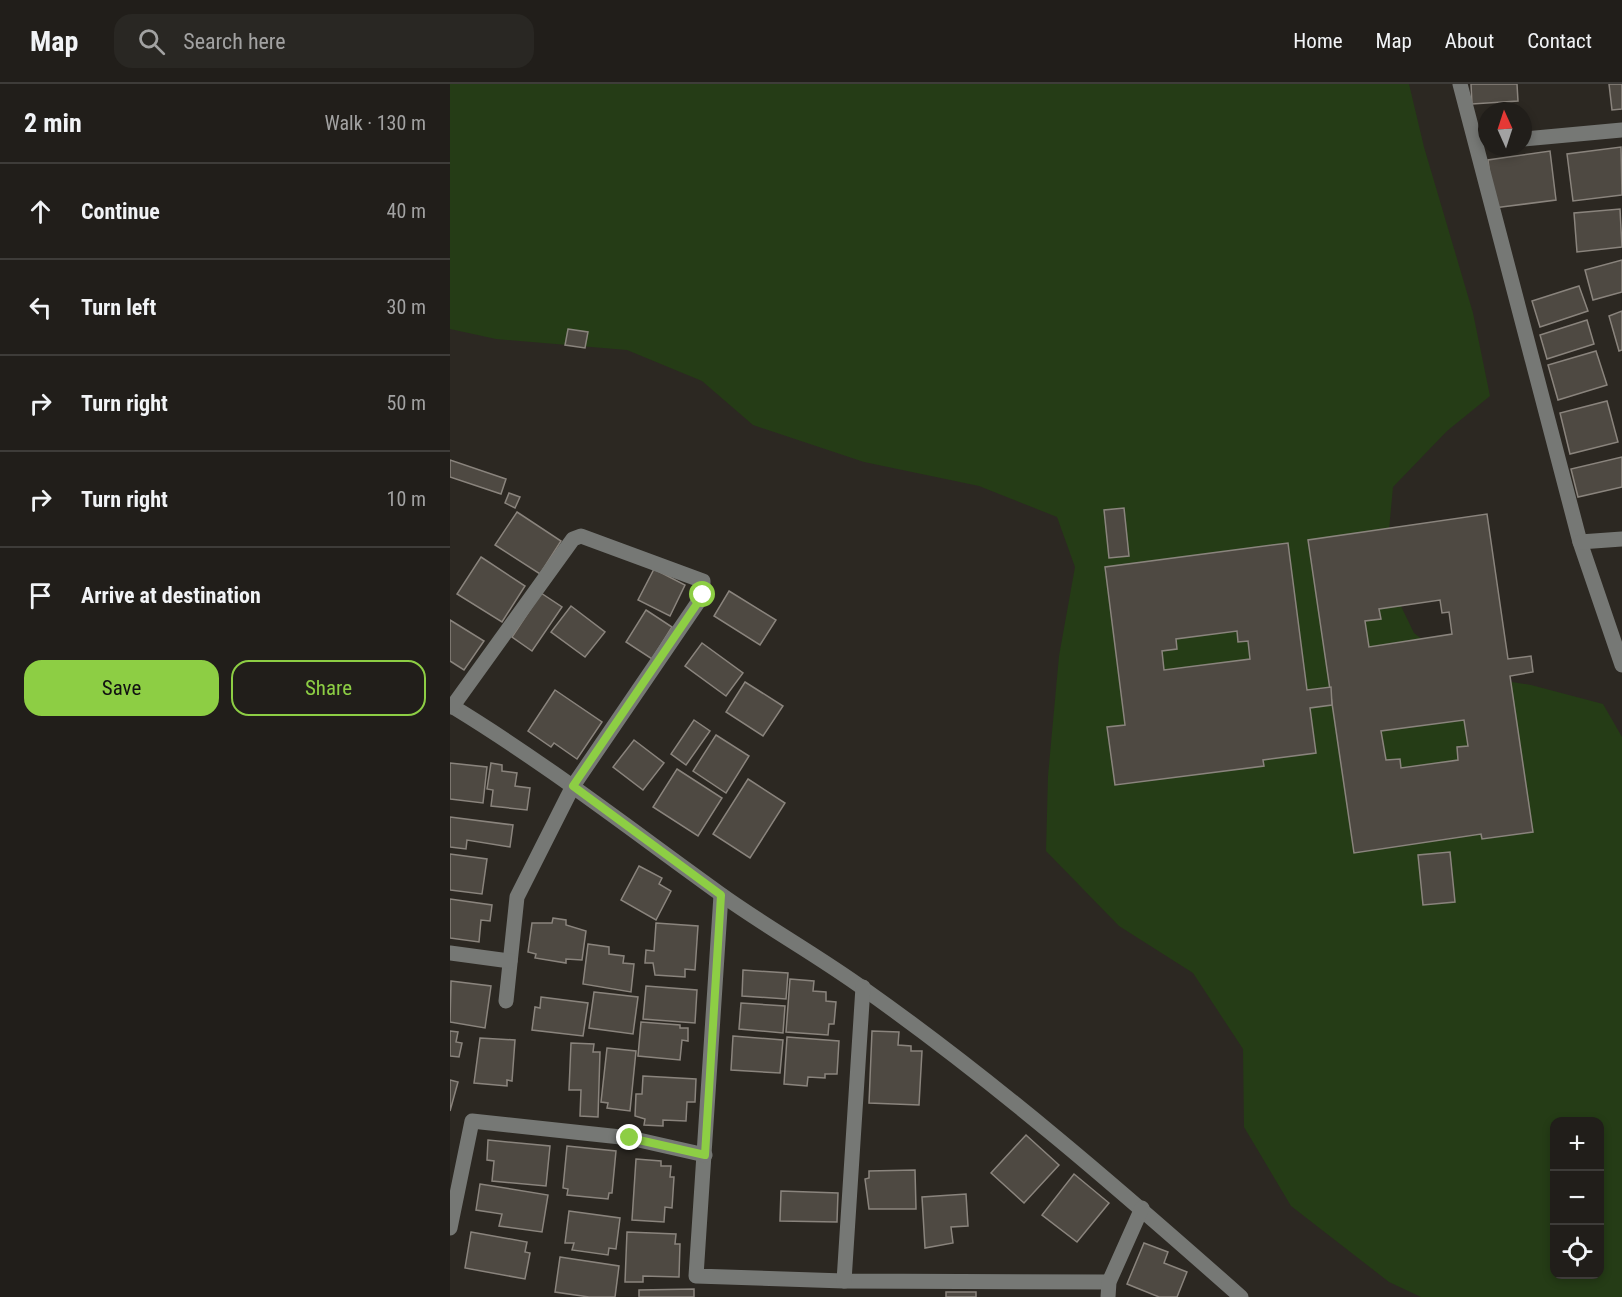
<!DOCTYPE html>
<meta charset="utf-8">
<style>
body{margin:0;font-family:"Roboto Condensed",sans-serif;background:#292723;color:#f1f3f6}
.controls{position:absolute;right:18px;bottom:18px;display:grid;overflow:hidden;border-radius:12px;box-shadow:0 3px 9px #0003}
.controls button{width:54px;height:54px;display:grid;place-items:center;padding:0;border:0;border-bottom:2px solid #3e3c39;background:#211e1a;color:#f1f3f6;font:30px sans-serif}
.compass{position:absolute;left:1028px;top:18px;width:54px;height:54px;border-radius:50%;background:#211e1a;box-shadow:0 3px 9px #0003;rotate:357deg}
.stop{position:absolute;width:18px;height:18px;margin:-14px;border:4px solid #8dce44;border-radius:50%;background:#fff}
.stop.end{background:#8dce44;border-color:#fff;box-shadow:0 2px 6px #0008}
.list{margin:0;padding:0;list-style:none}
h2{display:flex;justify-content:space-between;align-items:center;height:78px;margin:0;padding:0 24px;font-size:26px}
h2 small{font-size:20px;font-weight:400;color:#a2a2a2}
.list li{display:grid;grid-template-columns:39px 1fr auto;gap:18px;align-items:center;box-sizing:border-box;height:96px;padding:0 24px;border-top:2px solid #3e3c39}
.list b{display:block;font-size:22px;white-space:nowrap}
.list em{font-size:20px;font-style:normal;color:#a2a2a2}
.actions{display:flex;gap:12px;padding:18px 24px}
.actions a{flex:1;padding:14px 0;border:2px solid #8dce44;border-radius:18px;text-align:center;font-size:21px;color:#8dce44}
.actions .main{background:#8dce44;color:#111}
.icon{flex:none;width:33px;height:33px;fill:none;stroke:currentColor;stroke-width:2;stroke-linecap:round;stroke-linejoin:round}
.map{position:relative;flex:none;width:1172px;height:1213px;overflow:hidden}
header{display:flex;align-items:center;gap:36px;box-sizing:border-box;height:84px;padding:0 30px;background:#211e1a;border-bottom:2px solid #3e3c39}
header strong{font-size:28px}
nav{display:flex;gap:33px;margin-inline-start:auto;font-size:21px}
.search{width:420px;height:54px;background:#292723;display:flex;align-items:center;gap:15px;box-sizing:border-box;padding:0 21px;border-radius:18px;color:#a2a2a2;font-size:22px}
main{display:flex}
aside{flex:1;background:#211e1a}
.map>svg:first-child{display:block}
</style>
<header>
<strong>Map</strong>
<div class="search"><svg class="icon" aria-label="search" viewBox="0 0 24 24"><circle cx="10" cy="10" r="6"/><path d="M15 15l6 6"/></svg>Search here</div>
<nav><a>Home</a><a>Map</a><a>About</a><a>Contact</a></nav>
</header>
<main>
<aside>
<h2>2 min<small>Walk · 130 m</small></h2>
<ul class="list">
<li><svg class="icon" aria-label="ahead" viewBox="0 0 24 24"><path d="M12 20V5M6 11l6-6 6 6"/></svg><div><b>Continue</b></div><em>40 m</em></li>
<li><svg class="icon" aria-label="left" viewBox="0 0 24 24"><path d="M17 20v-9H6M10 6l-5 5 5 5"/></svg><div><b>Turn left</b></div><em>30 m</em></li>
<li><svg class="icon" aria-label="right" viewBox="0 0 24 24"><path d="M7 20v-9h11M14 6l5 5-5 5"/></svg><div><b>Turn right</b></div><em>50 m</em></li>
<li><svg class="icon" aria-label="right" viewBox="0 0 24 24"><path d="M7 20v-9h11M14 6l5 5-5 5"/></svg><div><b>Turn right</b></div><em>10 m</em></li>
<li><svg class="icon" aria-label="arrive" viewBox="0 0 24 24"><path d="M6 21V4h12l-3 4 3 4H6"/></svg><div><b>Arrive at destination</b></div></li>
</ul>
<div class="actions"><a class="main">Save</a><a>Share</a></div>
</aside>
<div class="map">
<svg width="1172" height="1213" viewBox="0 0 1172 1213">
<rect width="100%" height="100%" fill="#2c2822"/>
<path fill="#253c16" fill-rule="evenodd" d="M0,0H959L974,63L1023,229L1040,312L997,347L943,403L935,489L964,549L1019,591L1081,601L1153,620L1172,653V1213H971L939,1198L841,1122L794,1043L793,965L743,889L669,842L596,767L598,692L609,572L625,483L607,433L529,402L414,378L303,341L252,297L177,266L46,255L0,245ZM1104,1038H1150V1190H1104Z"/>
<g fill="#4e4942" stroke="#8a847d" stroke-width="1.5" fill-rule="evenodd">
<path d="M1021,0H1067L1068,17L1022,20Z"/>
<path d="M1159,0H1172V25L1162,26Z"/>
<path d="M1171,63L1172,111L1123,117L1117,70Z"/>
<path d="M1100,67L1106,116L1044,124L1038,76Z"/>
<path d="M1170,125L1172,163L1127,168L1124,129Z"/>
<path d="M1172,176V208L1143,216L1135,186Z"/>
<path d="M1129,202L1138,227L1090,243L1082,217Z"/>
<path d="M1172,227V266L1169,267L1159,232Z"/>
<path d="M1137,236L1144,260L1097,275L1090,251Z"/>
<path d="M118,245L138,248L135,264L115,261Z"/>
<path d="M1146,267L1157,301L1108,316L1098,281Z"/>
<path d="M1157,317L1168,358L1120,370L1110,329Z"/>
<path d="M1172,373V403L1128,413L1121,385Z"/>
<path d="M0,376L56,395L51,410L0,393Z"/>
<path d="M59,409L70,413L65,424L55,419Z"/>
<path d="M674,424L679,472L659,474L654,426Z"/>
<path d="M67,428L111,457L90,490L45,461Z"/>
<path d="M1037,430L1058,575L1081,572L1083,588L1060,592L1083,748L1032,755L1031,750L904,769L858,456ZM990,516L992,529L999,528L1002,550L919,563L915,537L931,535L929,525ZM1014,636L1018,662L1007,663L1008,676L951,684L950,675L936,676L931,647Z"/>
<path d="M838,459L857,606L881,603L882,621L860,624L866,669L813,676L814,682L665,701L657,643L675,641L655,483ZM787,547L788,558L798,557L800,575L714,586L712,567L727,565L726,555Z"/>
<path d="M31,473L75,502L52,538L7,510Z"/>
<path d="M204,485L235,501L220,532L188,516Z"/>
<path d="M279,507L326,536L310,561L264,532Z"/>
<path d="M91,509L112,523L82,567L62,553Z"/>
<path d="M121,522L155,548L135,573L101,548Z"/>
<path d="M196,526L222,543L202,575L176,558Z"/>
<path d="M0,536L34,557L14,586L0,577Z"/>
<path d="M252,559L293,589L276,612L235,582Z"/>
<path d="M295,598L333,622L313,652L276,628Z"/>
<path d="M105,606L152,638L127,675L104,659L101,663L78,647Z"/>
<path d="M244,636L260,647L236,681L221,670Z"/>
<path d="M266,651L299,672L276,709L243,687Z"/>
<path d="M184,656L214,679L193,706L163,683Z"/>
<path d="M0,679L37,683L33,719L0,715Z"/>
<path d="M41,679L52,681V687L67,689L65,702L80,704L77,726L41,722L43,706L37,705Z"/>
<path d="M227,685L272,714L248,752L203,723Z"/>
<path d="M298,695L335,719L300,774L263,750Z"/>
<path d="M0,733L63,741L60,763L17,756L16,765L0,763Z"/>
<path d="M1000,768L1005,818L973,821L968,771Z"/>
<path d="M0,770L37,775L32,810L0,806Z"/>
<path d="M189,782L212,794L209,800L221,807L206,836L171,816Z"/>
<path d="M0,815L42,821L40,837L31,836L29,858L0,854Z"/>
<path d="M103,834L116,836V841L136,847L132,876L116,875V879L85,874L86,870L78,868L82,839H102Z"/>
<path d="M206,839L248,842L245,886L235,885V893L205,891L203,879H195L196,866L204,867Z"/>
<path d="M138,860L159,863V870L174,872L173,879L184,880L181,908L133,900Z"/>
<path d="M293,886L338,889L336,915L292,912Z"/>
<path d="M340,895L364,897L363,907L376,908V917L386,918L384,940H379L378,951L336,948Z"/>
<path d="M1,897L41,902L35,944L0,938Z"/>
<path d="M196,902L247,906L245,939L193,935Z"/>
<path d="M144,908L188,913L183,950L139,944Z"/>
<path d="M91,913L138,919L133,952L82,946L85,923L90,924Z"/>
<path d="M291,919L335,922L333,949L289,945Z"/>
<path d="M191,938L230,941V944H238V957L232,956L230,976L188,972Z"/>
<path d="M0,947L8,948L6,958L12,959L9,973L0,972Z"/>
<path d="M422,947L449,948L448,961L461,962V967H472L469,1021L419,1019Z"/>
<path d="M283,952L333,956L330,989L281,986Z"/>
<path d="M337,953L389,957L387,990H375V994L358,993L357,1002L334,1000Z"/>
<path d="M30,954L65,956L62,997L57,996V1002L24,999Z"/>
<path d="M121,959L144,960L143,968H150L148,1033L130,1032L131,1006H119Z"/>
<path d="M157,964L186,967L180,1027L157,1024L158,1019L151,1018Z"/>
<path d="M193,992L246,995L245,1018H237L236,1037L213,1036V1042L194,1041L195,1035L185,1032L186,1010H192Z"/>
<path d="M0,996L8,998L0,1027Z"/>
<path d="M576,1051L609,1081L574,1119L541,1089Z"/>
<path d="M38,1056L100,1062L96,1102L42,1097L44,1077L37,1076Z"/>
<path d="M117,1062L166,1067L162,1109H159L158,1115L117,1111L118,1105L113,1104Z"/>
<path d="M186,1075L211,1077V1082H221L220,1093H224L222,1124L215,1123L214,1138L182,1136Z"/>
<path d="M465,1086L466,1125H419L415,1095L419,1094V1087Z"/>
<path d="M624,1090L659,1119L627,1158L592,1131Z"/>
<path d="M30,1100L98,1111L92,1148L49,1142L52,1130L26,1126Z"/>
<path d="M331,1107L388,1109L387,1138L330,1137Z"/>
<path d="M516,1110L518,1142L501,1143L503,1159L475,1164L472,1113Z"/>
<path d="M119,1127L170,1134L166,1165L159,1164L158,1171L122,1166L124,1159H115Z"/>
<path d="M21,1148L77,1158L75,1168L80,1169L75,1195L15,1184Z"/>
<path d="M177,1148L226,1150L225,1160H230L229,1193L193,1192V1198H175Z"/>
<path d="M694,1159L718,1168L714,1179L737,1188L727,1213H709L677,1200Z"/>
<path d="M110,1173L169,1182L165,1213H139L105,1208Z"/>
<path d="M244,1205V1213H189V1206Z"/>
<rect x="496" y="1208" width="30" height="5"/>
</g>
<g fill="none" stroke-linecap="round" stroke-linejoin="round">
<g stroke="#767875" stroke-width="15">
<path d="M1010,0L1130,458L1172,581"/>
<path d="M1073,55L1172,46"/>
<path d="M1130,458L1172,455"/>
<path d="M0,621C94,678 180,745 269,809C316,843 367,871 414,905C547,999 669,1105 791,1213"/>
<path d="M2,623L123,455L131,452L253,497V511L123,702L67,813L56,917"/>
<path d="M271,811L246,1192L394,1197L659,1198"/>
<path d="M0,869L60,877"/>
<path d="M0,1144L22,1037L180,1054L255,1071"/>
<path d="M394,1197L413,903"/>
<path d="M658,1213L659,1198L692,1124"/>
</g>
</g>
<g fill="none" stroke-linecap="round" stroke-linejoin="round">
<path stroke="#8dce44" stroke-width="8" d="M180,1054L255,1071L271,811L123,702L253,511"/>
</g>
</svg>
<div class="controls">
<button>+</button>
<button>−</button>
<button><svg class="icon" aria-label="locate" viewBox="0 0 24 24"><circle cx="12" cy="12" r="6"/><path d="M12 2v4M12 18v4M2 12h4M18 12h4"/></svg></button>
</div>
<svg class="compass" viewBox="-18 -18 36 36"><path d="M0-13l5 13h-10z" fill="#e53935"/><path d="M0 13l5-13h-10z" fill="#a2a2a2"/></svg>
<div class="stop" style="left:253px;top:511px"></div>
<div class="stop end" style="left:180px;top:1054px"></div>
</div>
</main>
